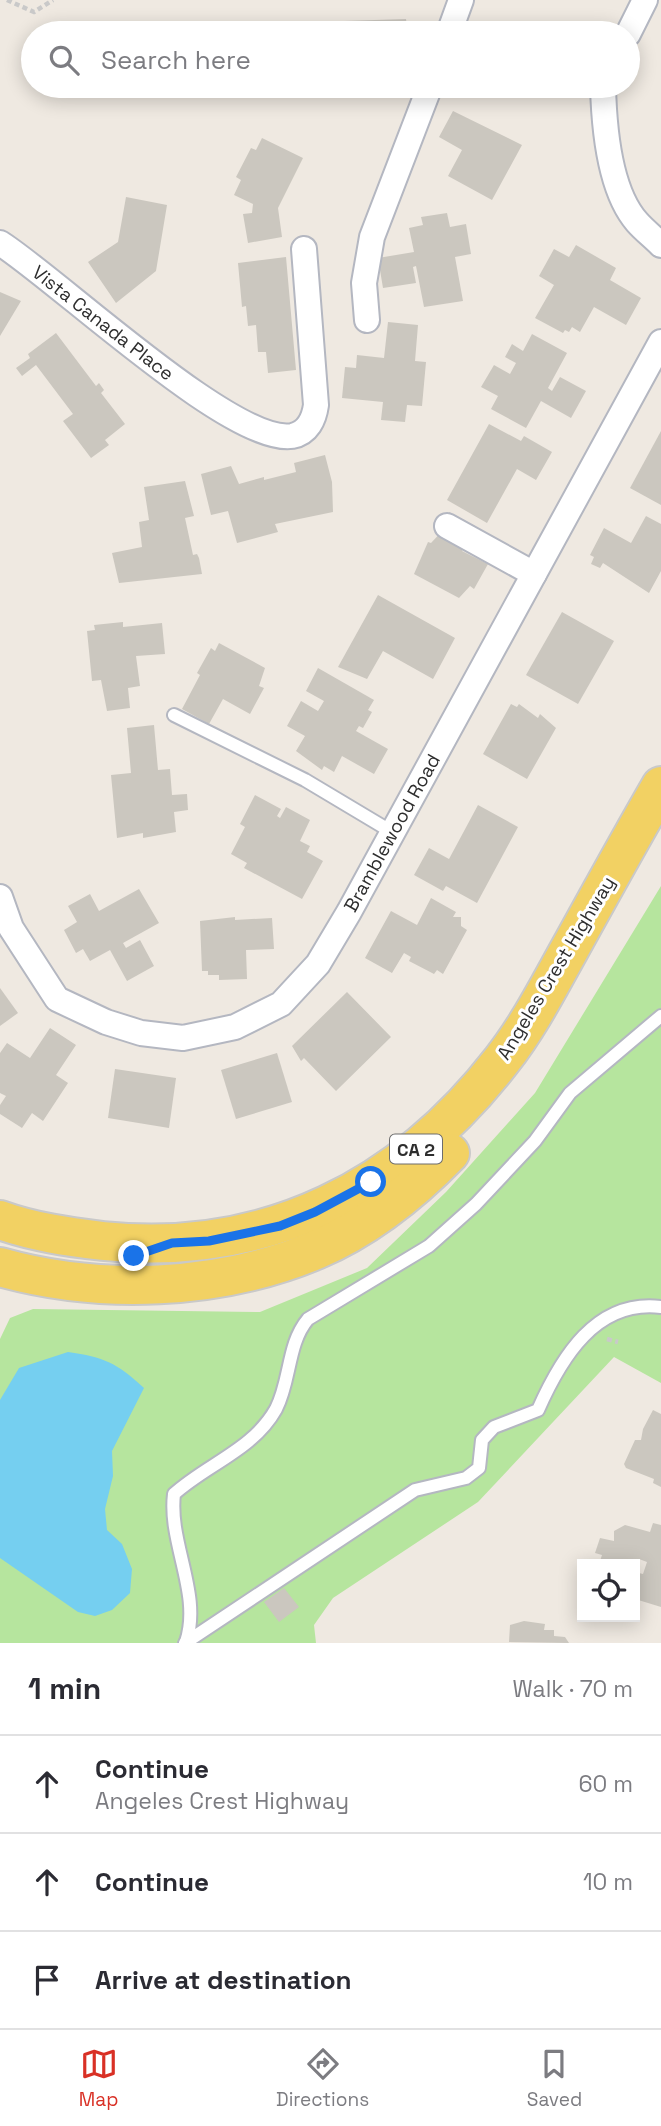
<!DOCTYPE html>
<meta charset="utf-8">
<style>
body{margin:0;font-family:"Space Grotesk",sans-serif;background:#f7f7f7;color:#2b2b33}
.controls{position:absolute;right:21px;bottom:21px;display:grid;overflow:hidden;border-radius:0px;box-shadow:0 4px 18px #0003}
.controls button{width:63px;height:63px;display:grid;place-items:center;padding:0;border:0;border-bottom:2px solid #e1e1e2;background:#fff;color:#2b2b33;font:35px sans-serif}
.stop{position:absolute;width:21px;height:21px;margin:-16px;border:5px solid #1a73e8;border-radius:50%;background:#fff}
.stop.end{background:#1a73e8;border-color:#fff;box-shadow:0 2px 7px #0008}
.list{margin:0;padding:0;list-style:none}
h2{display:flex;justify-content:space-between;align-items:center;height:91px;margin:0;padding:0 28px;font-size:30px}
h2 small{font-size:23px;font-weight:400;color:#7c7c81}
.list li{display:grid;grid-template-columns:46px 1fr auto;gap:21px;align-items:center;box-sizing:border-box;height:98px;padding:0 28px;border-top:2px solid #e1e1e2}
.list b{display:block;font-size:26px;white-space:nowrap}
.list p{margin:0;font-size:23px;white-space:nowrap;color:#7c7c81}
.list em{font-size:23px;font-style:normal;color:#7c7c81}
.icon{flex:none;width:38px;height:38px;fill:none;stroke:currentColor;stroke-width:2;stroke-linecap:round;stroke-linejoin:round}
.map{position:relative;flex:none;width:661px;height:1643px;overflow:hidden}
.search{position:absolute;background:#fff;box-shadow:0 4px 18px #0003;left:21px;right:21px;top:21px;height:77px;display:flex;align-items:center;gap:18px;box-sizing:border-box;padding:0 24px;border-radius:38px;color:#7c7c81;font-size:26px}
.sheet{height:385px;background:#fff}
nav{display:flex;justify-content:space-around;align-items:center;box-sizing:border-box;height:98px;border-top:2px solid #e1e1e2;background:#fff;font-size:19px;color:#7c7c81}
nav a{display:grid;justify-items:center;gap:4px}
nav .on{color:#d93025}
.map>svg:first-child{display:block}
</style>
<div class="map">
<svg width="661" height="1643" viewBox="0 0 661 1643">
<rect width="100%" height="100%" fill="#efe9e1"/>
<path fill="#b6e59e" d="M661,886V1383L614,1357L478,1502L333,1598L314,1625L316,1643H0V1339L10,1318L33,1309L260,1312L367,1268L446,1192L535,1093Z"/>
<path fill="#75cff0" d="M68,1352C104,1357 117,1363 144,1388L112,1451L113,1476L105,1509L107,1530L122,1544L132,1569L130,1593L112,1610L95,1616L78,1612L0,1558V1400L19,1368Z"/>
<g fill="#cbc7bf">
<path d="M406,19L408,33H345L344,21Z"/>
<path d="M492,21L553,29V33H490Z"/>
<path d="M374,86H406V95L374,96Z"/>
<path d="M453,111L522,145L492,200L448,176L462,150L439,137Z"/>
<path d="M262,138L303,158L278,208L282,237L248,243L243,214L252,213L253,204L234,195L241,180L236,177L251,148L256,150Z"/>
<path d="M126,197L167,205L156,271L116,303L88,262L118,242Z"/>
<path d="M447,213L450,227L466,224L471,254L455,257L463,301L424,307L416,266L413,267L416,283L383,288L378,258L414,252L409,228L423,225L421,217Z"/>
<path d="M576,245L616,268L610,280L641,298L626,325L594,307L580,332L572,327L569,332L565,330L563,333L535,318L554,285L539,276L554,249L569,257Z"/>
<path d="M286,257L296,370L268,373L266,352H258L256,325L248,326L246,306L242,307L238,263Z"/>
<path d="M0,292L21,301L0,336Z"/>
<path d="M388,322L418,325L415,361L426,362L422,406L407,405L405,422L381,420L383,402L342,398L345,367L356,368L357,355L384,358Z"/>
<path d="M56,333L96,386L99,383L104,390L101,393L125,424L105,440L109,445L91,458L63,421L73,414L36,365L22,376L16,368L30,358L28,354Z"/>
<path d="M532,334L567,353L548,388L552,391L560,377L586,391L571,418L541,401L526,428L491,409L498,396L481,387L494,365L510,374L516,363L505,357L512,344L523,351Z"/>
<path d="M489,424L521,441L524,436L552,452L536,480L517,469L487,523L447,500Z"/>
<path d="M661,431V505L630,488Z"/>
<path d="M325,455L332,482L333,512L275,524L278,532L237,543L228,511L211,515L201,474L231,466L239,484L264,477V480L296,472L294,463Z"/>
<path d="M185,481L194,516L185,518L193,555L197,554L199,558L202,574L119,583L112,553L142,547L139,522L149,520L144,487Z"/>
<path d="M449,512L475,526L462,551L488,564L474,589L470,586L459,598L414,574L428,542L431,543L447,526Z"/>
<path d="M646,516L661,524V571L649,593L603,563L600,568L591,564L594,557L590,555L604,528L631,543Z"/>
<path d="M378,595L455,638L433,679L383,651L367,679L338,667Z"/>
<path d="M562,612L614,641L578,704L526,675Z"/>
<path d="M123,622V627L162,623L165,654L136,656L140,686L128,688L130,708L107,711L101,680L92,681L87,631L95,630L94,625Z"/>
<path d="M219,643L265,668L259,686L264,688L250,714L223,699L209,724L182,709L200,675L197,673L211,648L215,651Z"/>
<path d="M318,668L374,700L368,710L372,712L363,728L359,726L356,731L388,749L374,774L342,756L334,772L324,766L322,770L296,751L305,736L287,726L301,701L318,711L324,701L306,691Z"/>
<path d="M511,704L517,707L519,704L538,718L540,714L556,728L527,779L483,754Z"/>
<path d="M154,725L158,770L170,769L172,795L187,794L188,810L174,812L176,832L143,838V833L117,838L111,775L131,773L127,728Z"/>
<path d="M255,795L281,809L277,816L280,818L286,807L310,820L300,841L310,846L307,852L323,861L302,899L244,868L247,863L231,854L245,827L240,824Z"/>
<path d="M478,805L518,827L477,903L446,886L443,891L414,875L429,848L449,859Z"/>
<path d="M139,889L159,923L123,943L126,948L140,940L154,966L127,981L110,950L90,961L83,949L76,953L64,930L77,922L68,906L90,894L99,911Z"/>
<path d="M431,898L456,912L453,917H461V926L467,930L443,974L437,970L434,974L409,961L411,957L404,953L392,973L365,958L391,911L417,925Z"/>
<path d="M235,917V920L272,918L274,949L246,950L247,979L219,980V975H208V971H202L200,921Z"/>
<path d="M0,988L18,1013L0,1026Z"/>
<path d="M347,992L391,1037L336,1091L304,1058L301,1061L292,1046Z"/>
<path d="M50,1028L76,1045L56,1075L68,1083L43,1121L32,1113L22,1128L0,1114V1105L6,1096L0,1093V1053L7,1043L30,1058Z"/>
<path d="M277,1053L292,1102L236,1119L221,1070Z"/>
<path d="M115,1069L176,1078L169,1128L108,1118Z"/>
<path d="M653,1410L661,1414V1487L653,1483L654,1479L626,1468L624,1464L635,1440H641L643,1429Z"/>
<path d="M653,1523L661,1525V1607L635,1599V1572L643,1574L647,1562L639,1559L635,1572V1564H599L602,1555L595,1553L600,1538L614,1541V1531L625,1525L650,1532Z"/>
<path d="M284,1588L299,1607L279,1622L264,1602Z"/>
<path d="M524,1621L545,1624L544,1630H554V1636L565,1637L569,1643L509,1642L510,1625Z"/>
</g>
<g fill="none" stroke-linecap="round" stroke-linejoin="round">
<g stroke="#b4b7c1" stroke-width="16">
<g id="service">
<path d="M174,715L305,780L392,832"/>
<path d="M186,1642C202,1594 168,1543 174,1494C207,1464 253,1450 276,1409C291,1380 287,1344 308,1319L429,1246L476,1204L535,1141L570,1093L661,1016"/>
<path d="M185,1643L415,1490L466,1478L479,1468L482,1440L494,1427L538,1410C561,1358 596,1299 661,1307"/>
</g>
</g>
<g stroke="#b4b7c1" stroke-width="28">
<g id="minor">
<path d="M449,33L461,0"/>
<path d="M628,34L645,0"/>
<path d="M603,86C604,126 609,190 637,222C644,230 653,237 661,245"/>
<path d="M0,243C57,279 232,445 292,436C308,433 314,419 316,405L304,249"/>
<path d="M367,320L364,283L372,237L430,86"/>
<path d="M447,526L534,574"/>
<path d="M0,897L11,928L57,999L106,1022L141,1033L183,1038L235,1027L281,1004L318,964L349,912L661,342"/>
</g>
</g>
<g stroke="#c9c9c9" stroke-width="42">
<g id="primary">
<path d="M0,1220C33,1232 69,1237 103,1241C267,1258 403,1188 502,1060C528,1027 548,988 568,952C599,896 629,841 661,786"/>
<path d="M0,1267C100,1295 219,1291 316,1250C365,1229 412,1192 450,1153"/>
</g>
</g>
<g stroke="#c9c9c9" stroke-width="4.5" stroke-dasharray="5 3.5" stroke-linecap="butt">
<path d="M7,0L34,12L53,0"/>
<path d="M607,1339L618,1342"/>
</g>
<use href="#service" stroke="#fff" stroke-width="12"/>
<use href="#minor" stroke="#fff" stroke-width="24"/>
<use href="#primary" stroke="#f2d163" stroke-width="38"/>
</g>
<g fill="none" stroke-linecap="round" stroke-linejoin="round">
<path stroke="#1a73e8" stroke-width="9" d="M134,1256L172,1243L209,1241L280,1226L315,1212L371,1182"/>
</g>
<g text-anchor="middle" dominant-baseline="central" stroke-width="6" stroke-linejoin="round" paint-order="stroke">
<rect fill="#fff" stroke="#6d6d6d" stroke-width="2" x="390" y="1134.5" width="52" height="29" rx="5"/>
<g font-size="18" font-weight="bold" fill="#2e2e2e">
<text x="416" y="1149">CA 2</text>
</g>
<g font-size="19" fill="#2e2e2e" stroke="#fff">
<text transform="translate(103 323) rotate(38)">Vista Canada Place</text>
<text transform="translate(392 833) rotate(-61)">Bramblewood Road</text>
<text transform="translate(556 968) rotate(-59)">Angeles Crest Highway</text>
</g>
</g>
</svg>
<div class="controls">
<button><svg class="icon" aria-label="locate" viewBox="0 0 24 24"><circle cx="12" cy="12" r="6"/><path d="M12 2v4M12 18v4M2 12h4M18 12h4"/></svg></button>
</div>
<div class="stop" style="left:371px;top:1182px"></div>
<div class="stop end" style="left:134px;top:1256px"></div>
<div class="search"><svg class="icon" aria-label="search" viewBox="0 0 24 24"><circle cx="10" cy="10" r="6"/><path d="M15 15l6 6"/></svg>Search here</div>
</div>
<section class="sheet">
<h2>1 min<small>Walk · 70 m</small></h2>
<ul class="list">
<li><svg class="icon" aria-label="ahead" viewBox="0 0 24 24"><path d="M12 20V5M6 11l6-6 6 6"/></svg><div><b>Continue</b><p>Angeles Crest Highway</p></div><em>60 m</em></li>
<li><svg class="icon" aria-label="ahead" viewBox="0 0 24 24"><path d="M12 20V5M6 11l6-6 6 6"/></svg><div><b>Continue</b></div><em>10 m</em></li>
<li><svg class="icon" aria-label="arrive" viewBox="0 0 24 24"><path d="M6 21V4h12l-3 4 3 4H6"/></svg><div><b>Arrive at destination</b></div></li>
</ul>
</section>
<nav>
<a class="on"><svg class="icon" aria-label="map" viewBox="0 0 24 24"><path d="M3 6l6-2 6 2 6-2v14l-6 2-6-2-6 2zM9 4v14M15 6v14"/></svg>Map</a>
<a><svg class="icon" aria-label="directions" viewBox="0 0 24 24"><path d="M12 3l9 9-9 9-9-9zM9 14v-3h6M13 9l2 2-2 2"/></svg>Directions</a>
<a><svg class="icon" aria-label="saved" viewBox="0 0 24 24"><path d="M7 4h10v16l-5-4-5 4z"/></svg>Saved</a>
</nav>
